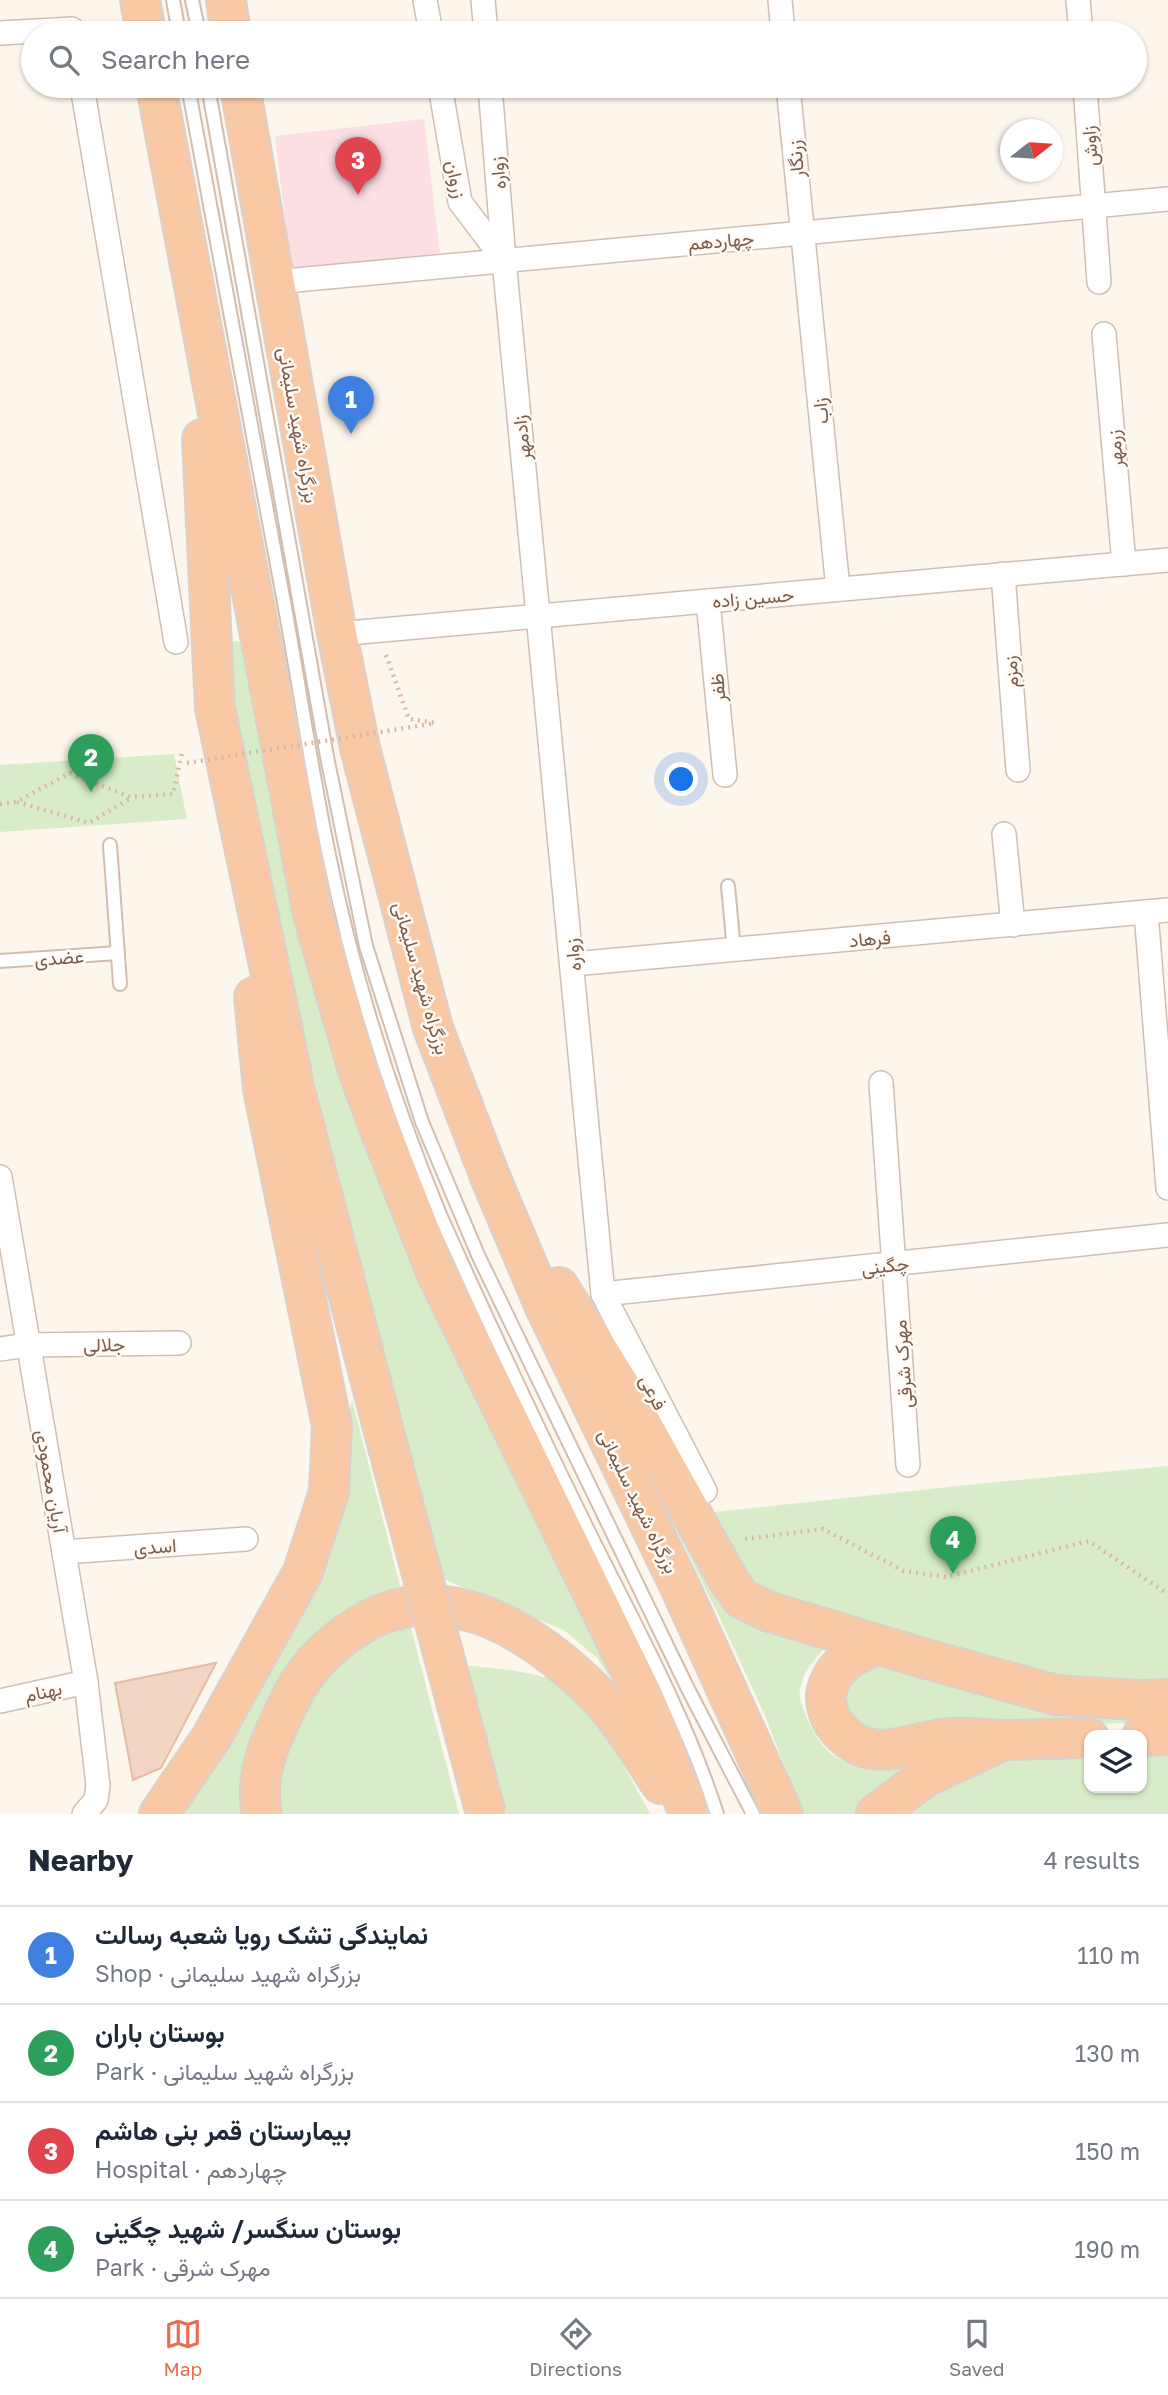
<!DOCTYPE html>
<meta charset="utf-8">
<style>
body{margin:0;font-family:"Golos Text",Vazirmatn,sans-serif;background:#f2f2f3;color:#1f2937}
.controls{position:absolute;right:21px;bottom:21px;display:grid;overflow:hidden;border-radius:14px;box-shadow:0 2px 5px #0004}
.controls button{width:63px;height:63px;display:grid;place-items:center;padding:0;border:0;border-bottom:2px solid #e0e1e3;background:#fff;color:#1f2937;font:35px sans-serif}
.compass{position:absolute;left:1000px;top:119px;width:63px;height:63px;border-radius:50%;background:#fff;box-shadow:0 2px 5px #0004;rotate:73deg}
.you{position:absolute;left:682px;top:780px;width:24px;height:24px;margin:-18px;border:5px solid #fff;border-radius:50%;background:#1a73e8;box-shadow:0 0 0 10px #1a73e833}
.badge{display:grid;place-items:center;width:46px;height:46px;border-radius:50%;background:#e76f51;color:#fff;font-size:23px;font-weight:700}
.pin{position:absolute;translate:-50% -58px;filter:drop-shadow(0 2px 4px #0008)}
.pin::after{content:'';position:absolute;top:37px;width:24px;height:21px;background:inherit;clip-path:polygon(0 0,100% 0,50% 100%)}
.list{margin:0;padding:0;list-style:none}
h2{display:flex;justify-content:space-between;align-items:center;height:91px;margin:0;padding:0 28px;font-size:30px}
h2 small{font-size:23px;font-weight:400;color:#747a83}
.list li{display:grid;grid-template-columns:46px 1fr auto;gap:21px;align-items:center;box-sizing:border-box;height:98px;padding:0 28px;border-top:2px solid #e0e1e3}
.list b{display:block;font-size:26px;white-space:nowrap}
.list p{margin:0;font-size:23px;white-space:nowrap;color:#747a83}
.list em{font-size:23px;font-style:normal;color:#747a83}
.icon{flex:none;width:38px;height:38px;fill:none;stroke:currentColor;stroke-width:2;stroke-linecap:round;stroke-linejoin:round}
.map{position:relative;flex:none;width:1168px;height:1814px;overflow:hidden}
.search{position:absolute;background:#fff;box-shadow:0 2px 5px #0004;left:21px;right:21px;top:21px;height:77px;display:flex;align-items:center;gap:18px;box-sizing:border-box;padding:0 24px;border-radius:38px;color:#747a83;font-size:26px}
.sheet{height:483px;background:#fff}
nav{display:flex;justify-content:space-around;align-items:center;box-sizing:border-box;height:98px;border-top:2px solid #e0e1e3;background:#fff;font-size:19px;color:#747a83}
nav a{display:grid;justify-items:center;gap:4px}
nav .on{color:#e76f51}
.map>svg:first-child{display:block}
</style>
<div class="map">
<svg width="1168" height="1814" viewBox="0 0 1168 1814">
<rect width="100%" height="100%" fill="#fdf6ec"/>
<path fill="#fbdfe3" d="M424,119L440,253L291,270L275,136Z"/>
<g fill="#d8ecc9">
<path d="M243,641L281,846L638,1719L597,1658L564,1630L511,1609L442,1578L277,932L238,735L227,642Z"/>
<path d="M174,754L187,819L0,832V765Z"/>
<path d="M352,1400L400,1586L349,1617L247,1814H175L191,1794L346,1424Z"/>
<path d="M1168,1466V1683L1069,1682L757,1594L705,1513L996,1482Z"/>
<path d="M649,1475L717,1587L827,1645C817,1657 805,1668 801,1685C797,1696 802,1705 806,1716C817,1743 832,1762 863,1767C878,1769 895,1766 911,1763L863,1814H803L764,1713L717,1612Z"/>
<path d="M407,1612L459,1814H272V1770L318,1679Z"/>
<path d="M865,1662L1168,1722L1094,1724L998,1719L964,1723L902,1736L843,1724L841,1678Z"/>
<path d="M463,1665L511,1670L560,1680L607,1735L650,1814H504Z"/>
<path d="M1168,1751V1814H894L910,1800L1007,1760L1089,1755V1788H1142V1752Z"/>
</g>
<path fill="#f3d5c3" stroke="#e6bba3" stroke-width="2" d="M216,1663L161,1768L133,1780L115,1683Z"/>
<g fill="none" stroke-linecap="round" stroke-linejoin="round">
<g stroke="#d1beb0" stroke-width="16">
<g id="service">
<path d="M173,0L179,33"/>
<path d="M192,0L199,33"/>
<path d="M188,86C219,256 252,426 283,597C299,683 311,769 329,855C354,979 393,1101 441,1217C487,1319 534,1420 583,1520C630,1616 684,1711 717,1814"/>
<path d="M208,86L327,757L366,946L422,1122L478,1255L688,1689L753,1814"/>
<path d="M110,845L120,984"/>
<path d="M728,886L734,950"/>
<path d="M0,961L118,953"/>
</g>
</g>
<g stroke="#d1beb0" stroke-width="26">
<g id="minor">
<path d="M425,0L431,33"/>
<path d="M483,0L486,33"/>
<path d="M780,0L783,33"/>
<path d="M1078,0L1081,33"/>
<path d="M0,33L72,29L73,33"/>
<path d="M82,86L176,642"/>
<path d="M440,86L460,202L504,260"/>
<path d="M490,86L504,260L603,1294L705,1491"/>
<path d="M788,86L838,589"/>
<path d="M1085,86L1099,282"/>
<path d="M274,282L1168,199"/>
<path d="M1104,334L1124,564"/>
<path d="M1003,574L1018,770"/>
<path d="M708,601L725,775"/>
<path d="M337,634L1168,560"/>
<path d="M1004,834L1013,925"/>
<path d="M1146,912L1168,1188"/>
<path d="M573,964L1168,910"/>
<path d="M881,1083L908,1465"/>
<path d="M0,1177L86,1682L98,1785L96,1800L84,1814"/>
<path d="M603,1294L1168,1235"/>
<path d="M0,1349L28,1345L179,1343"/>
<path d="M64,1552L246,1539"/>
<path d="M0,1701L86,1682"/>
</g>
</g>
<g stroke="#dad1cd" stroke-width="42">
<g id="trunk">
<path d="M140,0L146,33"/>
<path d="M226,0L231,33"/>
<path d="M156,86L313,915L357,1067L375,1117L436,1272L644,1698L689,1814"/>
<path d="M240,86L337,634L360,748L433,1028L491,1179L545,1307L682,1591L783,1814"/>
<path d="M202,439L215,708L295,1089L383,1428"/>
<path d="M559,1287L622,1389L728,1579L741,1598L767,1611L923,1658L1056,1695L1138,1700L1168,1699"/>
<path d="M878,1645C852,1655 832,1665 826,1694C825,1703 829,1717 835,1725C868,1769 907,1742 950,1738C967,1737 986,1739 1004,1740"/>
<path d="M1142,1736L1168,1735"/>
<path d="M159,1814L211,1738L303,1572L329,1492L332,1426L263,1089L254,997"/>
<path d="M262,1814C253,1772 273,1735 291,1698C307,1665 337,1637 369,1620C453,1576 541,1638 599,1697C623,1722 642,1756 661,1784"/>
<path d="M876,1814L925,1777L1004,1740L1089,1738"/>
</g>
</g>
<g stroke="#d9b8a5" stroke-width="4.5" stroke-dasharray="2 5" stroke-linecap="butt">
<path d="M386,655L409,719L436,723"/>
<path d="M17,802L89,823L131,798"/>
<path d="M0,804L16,802L70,773L130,797L173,794L182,753"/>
<path d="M745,1539L823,1529L904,1571L946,1577L1089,1541L1168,1594"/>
</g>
<use href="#service" stroke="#fff" stroke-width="12"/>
<use href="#minor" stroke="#fff" stroke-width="23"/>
<use href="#trunk" stroke="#f9c8a4" stroke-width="38"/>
<g stroke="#dad1cd" stroke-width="42" stroke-linecap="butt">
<path id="trunk-bridge" d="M383,1428L486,1814"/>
</g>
<path stroke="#d9b8a5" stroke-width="4.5" stroke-dasharray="2 5" stroke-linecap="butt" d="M187,763L436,723"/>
<use href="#trunk-bridge" stroke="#f9c8a4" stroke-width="38"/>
</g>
<g text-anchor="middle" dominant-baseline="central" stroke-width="5" stroke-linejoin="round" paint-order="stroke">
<g font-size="19" fill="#7a5c4d" stroke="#fffaf3">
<text transform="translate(1089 146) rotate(-94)">زاوش</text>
<text transform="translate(795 159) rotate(-95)">زرنگار</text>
<text transform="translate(497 173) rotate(-95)">زواره</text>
<text transform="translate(457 179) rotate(77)">زروان</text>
<text transform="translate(721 240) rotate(-5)">چهاردهم</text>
<text transform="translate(820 411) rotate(-96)">زاب</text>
<text transform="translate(299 425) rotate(80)">بزرگراه شهید سلیمانی</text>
<text transform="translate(521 438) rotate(-96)">زادمهر</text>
<text transform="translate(1114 449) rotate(-95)">زرمهر</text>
<text transform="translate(753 597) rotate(-5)">حسین زاده</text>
<text transform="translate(1010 672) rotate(-94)">زمزم</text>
<text transform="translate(717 688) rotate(-95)">ظفر</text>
<text transform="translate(870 938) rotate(-5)">فرهاد</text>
<text transform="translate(572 955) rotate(-96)">زواره</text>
<text transform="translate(59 957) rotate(-4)">عضدی</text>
<text transform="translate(422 978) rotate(74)">بزرگراه شهید سلیمانی</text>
<text transform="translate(885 1265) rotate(-6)">چگینی</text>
<text transform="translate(104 1344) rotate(-1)">جلالی</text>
<text transform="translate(902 1364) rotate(-94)">مهرک شرقی</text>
<text transform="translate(654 1392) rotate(63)">فرعی</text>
<text transform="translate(52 1481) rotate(80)">آریان محمودی</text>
<text transform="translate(639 1501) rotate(64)">بزرگراه شهید سلیمانی</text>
<text transform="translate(155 1546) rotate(-4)">اسدی</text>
<text transform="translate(43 1691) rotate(-12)">بهنام</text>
</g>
</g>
</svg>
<div class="controls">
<button><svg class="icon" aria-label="layers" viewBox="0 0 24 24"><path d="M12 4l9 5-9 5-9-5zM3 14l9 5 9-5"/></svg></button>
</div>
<svg class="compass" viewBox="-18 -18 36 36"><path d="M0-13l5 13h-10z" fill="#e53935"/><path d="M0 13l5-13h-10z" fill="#747a83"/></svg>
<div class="you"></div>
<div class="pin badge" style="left:351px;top:434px;background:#3f7fe0">1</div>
<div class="pin badge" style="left:91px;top:792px;background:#2e9e5b">2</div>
<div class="pin badge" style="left:358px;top:195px;background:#e0444e">3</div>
<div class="pin badge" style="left:953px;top:1574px;background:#2e9e5b">4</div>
<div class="search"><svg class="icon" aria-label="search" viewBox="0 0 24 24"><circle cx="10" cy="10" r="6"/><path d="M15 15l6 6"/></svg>Search here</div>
</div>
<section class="sheet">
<h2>Nearby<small>4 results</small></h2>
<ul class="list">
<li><span class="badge" style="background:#3f7fe0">1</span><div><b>نمایندگی تشک رویا شعبه رسالت</b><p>Shop · بزرگراه شهید سلیمانی</p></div><em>110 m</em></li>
<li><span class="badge" style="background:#2e9e5b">2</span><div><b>بوستان باران</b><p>Park · بزرگراه شهید سلیمانی</p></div><em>130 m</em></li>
<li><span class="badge" style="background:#e0444e">3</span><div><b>بیمارستان قمر بنی هاشم</b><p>Hospital · چهاردهم</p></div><em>150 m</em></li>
<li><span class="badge" style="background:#2e9e5b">4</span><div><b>بوستان سنگسر/ شهید چگینی</b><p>Park · مهرک شرقی</p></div><em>190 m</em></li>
</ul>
</section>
<nav>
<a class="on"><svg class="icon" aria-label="map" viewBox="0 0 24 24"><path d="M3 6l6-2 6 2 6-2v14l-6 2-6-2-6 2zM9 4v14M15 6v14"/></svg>Map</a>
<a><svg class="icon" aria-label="directions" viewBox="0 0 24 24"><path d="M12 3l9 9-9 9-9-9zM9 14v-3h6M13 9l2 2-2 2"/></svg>Directions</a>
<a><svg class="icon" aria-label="saved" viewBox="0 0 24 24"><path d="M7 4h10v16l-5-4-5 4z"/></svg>Saved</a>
</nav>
